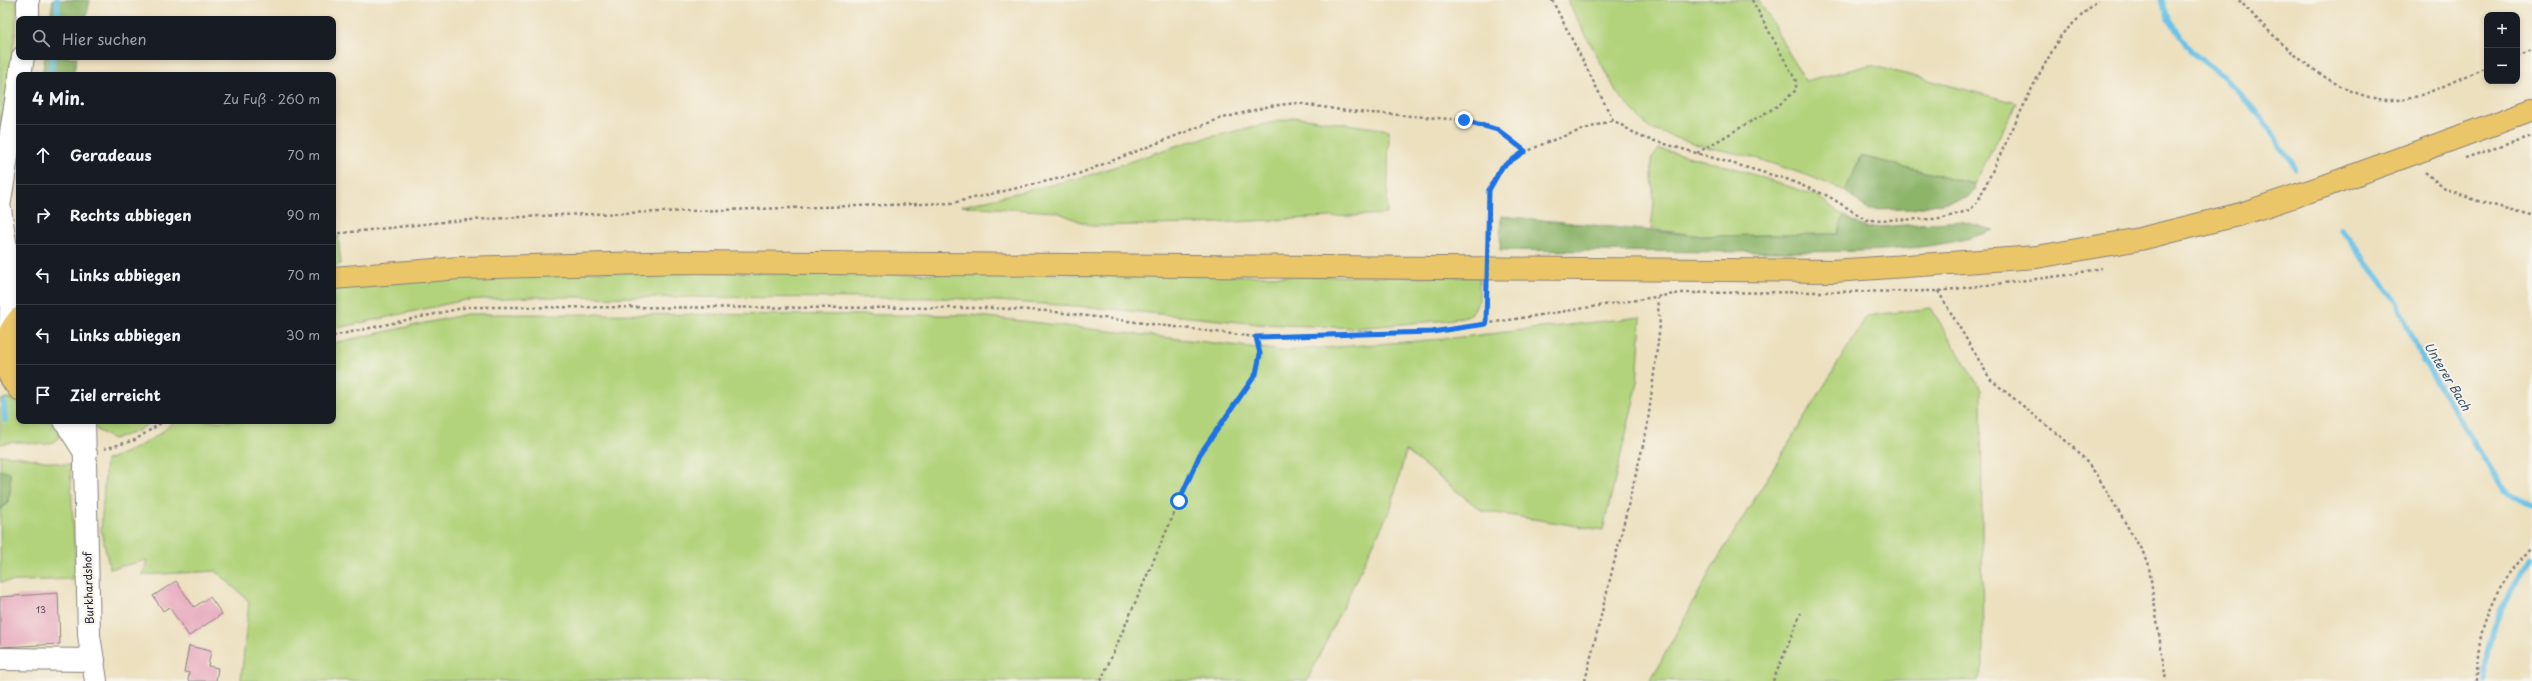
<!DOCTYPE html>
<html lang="de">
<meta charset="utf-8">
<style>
body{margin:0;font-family:"Playpen Sans",sans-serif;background:#242831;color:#f1f3f6}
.controls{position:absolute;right:12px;top:12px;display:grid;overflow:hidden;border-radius:8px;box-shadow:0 2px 6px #0003}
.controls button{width:36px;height:36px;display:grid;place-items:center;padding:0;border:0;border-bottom:1px solid #363941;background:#171b24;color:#f1f3f6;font:20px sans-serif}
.stop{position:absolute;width:12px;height:12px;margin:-9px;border:3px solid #1a73e8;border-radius:50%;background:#fff}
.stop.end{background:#1a73e8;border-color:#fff;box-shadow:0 1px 4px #0008}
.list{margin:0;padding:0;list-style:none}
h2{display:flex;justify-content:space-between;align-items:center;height:52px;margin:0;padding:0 16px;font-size:17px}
h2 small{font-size:13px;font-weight:400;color:#9ea1a6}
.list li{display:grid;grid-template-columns:26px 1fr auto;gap:12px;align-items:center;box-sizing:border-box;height:60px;padding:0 16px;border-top:1px solid #363941}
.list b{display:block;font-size:15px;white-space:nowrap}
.list em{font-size:13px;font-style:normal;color:#9ea1a6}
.icon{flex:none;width:22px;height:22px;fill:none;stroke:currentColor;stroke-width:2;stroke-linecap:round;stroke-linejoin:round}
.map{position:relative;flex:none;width:2532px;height:681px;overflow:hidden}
.search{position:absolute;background:#171b24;box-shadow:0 2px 6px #0003;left:16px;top:16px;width:320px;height:44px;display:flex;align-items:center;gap:10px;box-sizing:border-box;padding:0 14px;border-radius:8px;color:#9ea1a6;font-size:15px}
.panel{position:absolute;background:#171b24;box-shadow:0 2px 6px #0003;left:16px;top:72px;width:320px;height:352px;border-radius:8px}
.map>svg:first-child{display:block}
</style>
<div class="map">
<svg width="2532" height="681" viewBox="0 0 2532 681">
<rect width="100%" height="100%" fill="#f7f3e8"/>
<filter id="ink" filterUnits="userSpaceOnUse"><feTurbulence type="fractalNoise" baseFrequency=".025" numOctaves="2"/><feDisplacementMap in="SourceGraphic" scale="8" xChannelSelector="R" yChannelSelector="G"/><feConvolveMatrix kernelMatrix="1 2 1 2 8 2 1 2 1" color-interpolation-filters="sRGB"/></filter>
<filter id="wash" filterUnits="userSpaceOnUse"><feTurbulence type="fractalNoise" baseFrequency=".012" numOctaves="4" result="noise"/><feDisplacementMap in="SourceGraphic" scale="16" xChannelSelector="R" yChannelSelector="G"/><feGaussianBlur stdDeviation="0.9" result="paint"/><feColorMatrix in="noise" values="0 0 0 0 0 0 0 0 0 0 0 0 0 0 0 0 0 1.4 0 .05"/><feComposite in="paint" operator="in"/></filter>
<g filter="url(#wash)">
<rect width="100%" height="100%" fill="#ece0bf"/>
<g fill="#b2d37b" stroke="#6a7a5b">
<path d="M0,0H17L16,28L0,132Z"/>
<path d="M1567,0H1759L1805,81L1870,65L2017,103L1974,184L1861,156L1845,191L1809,176L1752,157L1698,145L1650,129L1617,93Z"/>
<path d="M1297,117L1389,130L1387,214L1197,224L1091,226L1057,212L962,206L1087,176L1188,142Z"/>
<path d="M1659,149L1731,167L1817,196L1844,216L1837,234L1703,236L1651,229L1654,203L1651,160Z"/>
<path d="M338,236L341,264L333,266V237Z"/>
<path d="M522,271L1479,277V300L1471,315L1448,320L1357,328L1259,324L1090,307L948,298L531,297L465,300L333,329V288Z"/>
<path d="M1931,308L1981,390L1983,666L1978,681H1650L1714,565L1867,316Z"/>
<path d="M467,314L970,315L1284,351L1443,339L1641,317L1637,387L1603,530L1482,511L1406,451L1391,507L1307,681H241L249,601L216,571L143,575L147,560L110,569L101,530L106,460C135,450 152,441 175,421H333V343Z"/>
<path d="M7,398L19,401V421H56L60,427L59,438C46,449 34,442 19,442C13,442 6,443 0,444V400Z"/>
<path d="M92,421H153L136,432L113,439L97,430Z"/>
<path d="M0,455L15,456L70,465L76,575L73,579L0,582V510L8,503L10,472L0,471Z"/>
</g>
<g fill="#8db56b" stroke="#586c53">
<path d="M53,0H90L86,19H50Z"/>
<path d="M45,57H77L73,75H42Z"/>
<path d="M1861,156L1974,184L1975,189L1967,198L1912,209L1868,210L1845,191Z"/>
<path d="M1501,216L1703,236L1837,234L1844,216L1866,228L1961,221L1994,230C1938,253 1852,251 1791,252C1694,252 1597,251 1500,250Z"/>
<path d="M0,471L10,472C11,488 12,500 0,510Z"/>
</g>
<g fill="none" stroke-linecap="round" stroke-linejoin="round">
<g stroke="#6bc3e8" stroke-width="5.5">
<path d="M57,0L58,19"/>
<path d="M2162,0L2167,16L2191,52L2223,76L2259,115L2295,167"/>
<path d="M50,75L53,57"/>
<path d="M2341,229L2397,302L2420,355L2504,490L2532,505"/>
<path d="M4,402L5,420"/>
<path d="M2485,681C2484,636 2506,593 2532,557"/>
</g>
</g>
<g id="blocks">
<g fill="#e7a8be">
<path d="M176,581L194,607L210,597L222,614L189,636L169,607L163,611L153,596Z"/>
<path d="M58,593L60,644L0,647V597Z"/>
<path d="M189,646L211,651L208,666L218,668L216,681H188L189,673L184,672Z"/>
</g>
</g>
</g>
<g filter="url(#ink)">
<use href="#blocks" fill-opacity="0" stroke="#87817d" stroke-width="1"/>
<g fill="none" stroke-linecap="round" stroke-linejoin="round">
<g stroke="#87817d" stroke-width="24">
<g id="minor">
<path d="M28,19V0"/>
<path d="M20,75L23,57"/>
<path d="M0,201L19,82"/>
<path d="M0,209L7,255L5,275L11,306L10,328"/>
<path d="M65,421L86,454"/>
<path d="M84,421L89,635L96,681"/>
<path d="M0,659L94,660"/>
</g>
</g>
<g stroke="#87817d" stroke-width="24">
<g id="major">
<path d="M333,278L460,268L686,262L1833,271L2037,257L2140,239L2241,214L2325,186L2532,110"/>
<path d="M19,319C0,341 0,367 19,389"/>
</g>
</g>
<g stroke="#87817d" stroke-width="2.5" stroke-dasharray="3 3" stroke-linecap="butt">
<path d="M1552,0L1613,120L1641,137L1786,179L1828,196L1867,220L1940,219L1970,210L1978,201L2035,82L2061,35L2098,0"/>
<path d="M2239,0C2279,43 2346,113 2411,98C2435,92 2463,76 2487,67"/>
<path d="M2517,56L2532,50"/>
<path d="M1697,153L1779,105L1796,90V81L1752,0"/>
<path d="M2465,158L2532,136"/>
<path d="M2425,172L2446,190L2481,202L2532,215"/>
<path d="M1490,221C1489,212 1487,199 1489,190C1497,151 1579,132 1613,120"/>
<path d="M333,234L452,221L559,215L952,203L1078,174L1219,119L1270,106L1297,103L1347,111L1464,120L1497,130L1525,151"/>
<path d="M1938,291L1990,379L2077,450L2097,475L2148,561L2166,681"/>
<path d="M1486,324L1487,300"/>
<path d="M333,336L467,307L991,308L1047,311L1256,337L1432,332L1681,293L1938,291L2068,275L2101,268"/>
<path d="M104,449L135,440L164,421"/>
<path d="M1101,681L1200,454L1256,374L1260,354L1256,337"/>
<path d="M1585,681L1647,429L1660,325L1657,298"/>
<path d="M1773,681L1801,613"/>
<path d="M2477,681C2476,625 2494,588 2532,547"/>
</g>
<use href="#minor" stroke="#fff" stroke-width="22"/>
<use href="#major" stroke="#ebc669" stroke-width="22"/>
<path stroke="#87817d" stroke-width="2.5" stroke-dasharray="3 3" stroke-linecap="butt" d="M1487,300L1490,221"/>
</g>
</g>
<g fill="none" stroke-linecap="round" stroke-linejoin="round" filter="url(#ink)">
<path stroke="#1a73e8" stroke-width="5" d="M1179,501L1200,454L1256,374L1260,354L1256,337L1432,332L1486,324L1489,190L1502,167L1525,151L1498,130L1464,120"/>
</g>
<g text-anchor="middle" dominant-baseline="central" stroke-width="4" stroke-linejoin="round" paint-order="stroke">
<g font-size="9" fill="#53445c">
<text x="41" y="609">13</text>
</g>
<g font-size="11" fill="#22223b" stroke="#f7f3e8">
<text transform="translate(88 588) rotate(-92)">Burkhardshof</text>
</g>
<g font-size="12" font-style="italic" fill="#38526f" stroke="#f7f3e8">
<text transform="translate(2448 376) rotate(59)">Unterer Bach</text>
</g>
</g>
</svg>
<div class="controls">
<button>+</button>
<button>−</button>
</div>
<div class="stop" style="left:1179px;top:501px"></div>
<div class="stop end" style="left:1464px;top:120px"></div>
<div class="search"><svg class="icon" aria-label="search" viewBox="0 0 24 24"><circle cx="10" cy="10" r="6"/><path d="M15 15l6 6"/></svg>Hier suchen</div>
<section class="panel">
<h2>4 Min.<small>Zu Fuß · 260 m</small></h2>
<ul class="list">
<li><svg class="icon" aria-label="ahead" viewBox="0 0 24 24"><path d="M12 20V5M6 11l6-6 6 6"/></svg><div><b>Geradeaus</b></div><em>70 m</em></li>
<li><svg class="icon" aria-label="right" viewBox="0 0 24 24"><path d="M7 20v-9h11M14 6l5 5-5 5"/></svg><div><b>Rechts abbiegen</b></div><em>90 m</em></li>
<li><svg class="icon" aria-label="left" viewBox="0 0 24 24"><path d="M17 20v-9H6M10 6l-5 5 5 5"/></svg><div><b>Links abbiegen</b></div><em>70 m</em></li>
<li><svg class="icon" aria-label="left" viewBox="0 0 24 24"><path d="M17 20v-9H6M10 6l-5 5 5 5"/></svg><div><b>Links abbiegen</b></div><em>30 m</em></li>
<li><svg class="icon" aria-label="arrive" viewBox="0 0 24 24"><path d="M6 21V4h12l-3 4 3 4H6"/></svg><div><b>Ziel erreicht</b></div></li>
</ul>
</section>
</div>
